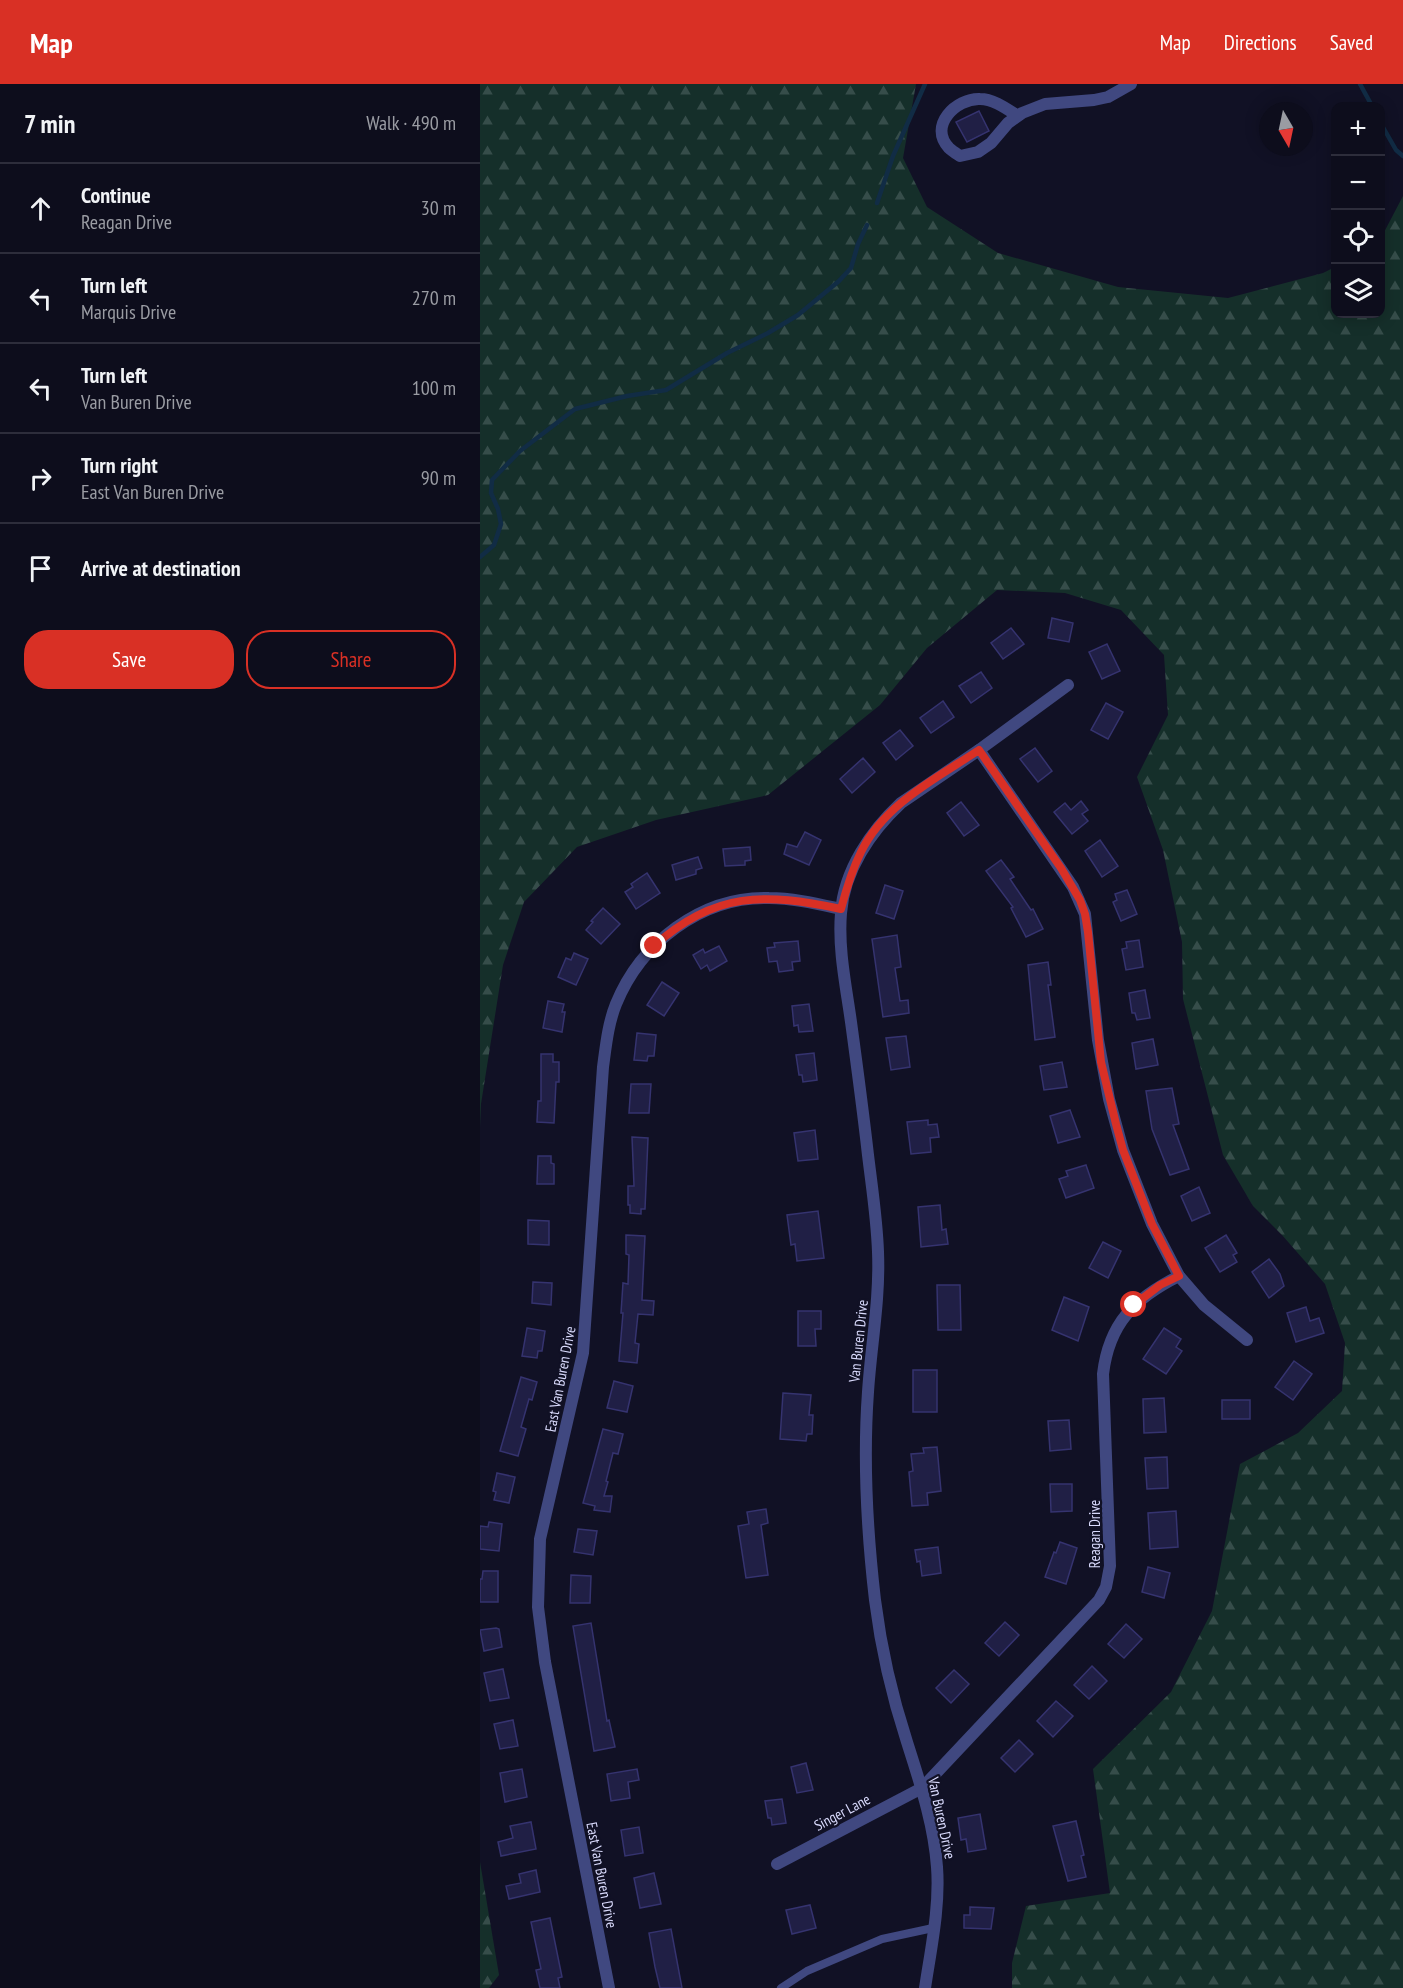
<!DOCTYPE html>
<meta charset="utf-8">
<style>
body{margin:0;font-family:"PT Sans Narrow",sans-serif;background:#161625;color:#f1f3f6}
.controls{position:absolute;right:18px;top:18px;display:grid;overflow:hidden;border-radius:12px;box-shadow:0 3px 15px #0003}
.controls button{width:54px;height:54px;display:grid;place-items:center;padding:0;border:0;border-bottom:2px solid #2d2d3b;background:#0d0d1c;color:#f1f3f6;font:30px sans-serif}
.compass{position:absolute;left:779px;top:18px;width:54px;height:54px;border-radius:50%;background:#0d0d1c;box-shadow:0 3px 15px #0003;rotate:171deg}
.stop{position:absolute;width:18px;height:18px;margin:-14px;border:4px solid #d93025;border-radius:50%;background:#fff}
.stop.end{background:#d93025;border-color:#fff;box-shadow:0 2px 6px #0008}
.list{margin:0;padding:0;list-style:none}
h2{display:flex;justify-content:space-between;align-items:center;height:78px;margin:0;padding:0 24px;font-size:26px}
h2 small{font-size:20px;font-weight:400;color:#9a9ca3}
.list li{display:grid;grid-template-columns:39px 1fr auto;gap:18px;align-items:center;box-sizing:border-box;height:90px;padding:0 24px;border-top:2px solid #2d2d3b}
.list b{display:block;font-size:22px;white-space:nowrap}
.list p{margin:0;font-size:20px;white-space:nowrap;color:#9a9ca3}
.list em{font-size:20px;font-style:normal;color:#9a9ca3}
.actions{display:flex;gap:12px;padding:18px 24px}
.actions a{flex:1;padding:14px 0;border:2px solid #d93025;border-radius:24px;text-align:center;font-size:21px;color:#d93025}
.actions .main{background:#d93025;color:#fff}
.icon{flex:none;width:33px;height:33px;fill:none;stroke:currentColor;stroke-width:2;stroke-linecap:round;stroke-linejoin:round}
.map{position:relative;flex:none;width:923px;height:1904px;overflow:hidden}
header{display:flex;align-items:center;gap:36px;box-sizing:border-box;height:84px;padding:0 30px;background:#d93025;color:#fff}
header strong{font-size:28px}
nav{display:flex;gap:33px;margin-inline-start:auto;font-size:21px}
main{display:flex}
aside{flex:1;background:#0d0d1c}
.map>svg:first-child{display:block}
</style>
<header>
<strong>Map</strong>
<nav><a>Map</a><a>Directions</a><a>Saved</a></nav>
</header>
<main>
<aside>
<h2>7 min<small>Walk · 490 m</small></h2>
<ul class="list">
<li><svg class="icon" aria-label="ahead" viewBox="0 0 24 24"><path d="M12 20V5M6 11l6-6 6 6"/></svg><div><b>Continue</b><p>Reagan Drive</p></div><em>30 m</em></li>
<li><svg class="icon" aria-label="left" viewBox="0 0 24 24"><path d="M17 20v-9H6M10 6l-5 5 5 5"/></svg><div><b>Turn left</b><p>Marquis Drive</p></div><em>270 m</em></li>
<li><svg class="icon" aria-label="left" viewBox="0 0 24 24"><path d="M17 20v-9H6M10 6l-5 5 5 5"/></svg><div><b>Turn left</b><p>Van Buren Drive</p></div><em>100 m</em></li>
<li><svg class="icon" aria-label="right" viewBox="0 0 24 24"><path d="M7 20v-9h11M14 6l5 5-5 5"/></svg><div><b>Turn right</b><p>East Van Buren Drive</p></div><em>90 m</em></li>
<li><svg class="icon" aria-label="arrive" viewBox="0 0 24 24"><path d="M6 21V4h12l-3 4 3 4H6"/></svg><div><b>Arrive at destination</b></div></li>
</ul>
<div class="actions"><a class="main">Save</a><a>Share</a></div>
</aside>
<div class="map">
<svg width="923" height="1904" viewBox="0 0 923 1904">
<defs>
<pattern id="forest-firs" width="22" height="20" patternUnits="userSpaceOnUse" patternTransform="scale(1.5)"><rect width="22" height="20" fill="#152f2a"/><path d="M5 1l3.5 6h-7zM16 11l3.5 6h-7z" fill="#364d4a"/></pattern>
</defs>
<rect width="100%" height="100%" fill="#111125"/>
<g fill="url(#forest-firs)">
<path d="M0,0H436L423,74L447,123L518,169L638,203L748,214L843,189L855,183L856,230H900L901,154L923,112V1904H532V1879L546,1822L630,1809L613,1685L691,1608L732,1527L760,1380L818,1349L862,1307L865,1259L845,1200L802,1151L773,1122L743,1071L703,915L702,858L683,766L657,693L688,631L684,571L641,526L585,509L517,506L447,564L400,621L288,711L176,736L97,763L44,818L23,881L1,1020L0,1043Z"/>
<path d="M0,1778L19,1891L9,1904H0Z"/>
</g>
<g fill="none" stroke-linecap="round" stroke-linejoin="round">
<g stroke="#112c45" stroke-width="4.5">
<path d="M880,0L892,22"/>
<path d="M900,38L916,66L923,72"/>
<path d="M397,119L413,72L445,0"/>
<path d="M0,473L14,461L21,440L18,425L11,409L12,396L40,367L95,325L147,312L186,306L247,269L288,249L318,231L359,197L371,184L378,160L387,141"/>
</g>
</g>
<g fill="#201f45" stroke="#35336f" stroke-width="1.5">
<path d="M499,27L509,47L487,58L476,38Z"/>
<path d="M572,534L593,539L589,558L568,554Z"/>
<path d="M531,544L544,560L523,575L511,559Z"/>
<path d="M627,560L640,587L622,595L609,568Z"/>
<path d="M501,588L512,604L491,619L479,602Z"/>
<path d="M463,617L474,633L451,649L440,634Z"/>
<path d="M626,619L643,628L628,655L611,646Z"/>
<path d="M420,646L433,662L416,676L403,659Z"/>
<path d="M555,664L572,687L558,698L540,675Z"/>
<path d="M383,674L395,688L372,709L360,695Z"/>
<path d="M601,717L608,726L602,730L608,737L592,750L574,728L585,719L591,726Z"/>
<path d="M481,718L499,741L484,752L467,729Z"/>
<path d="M325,748L341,756L329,781L304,770L307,760L317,763Z"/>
<path d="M620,756L638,782L622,793L605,767Z"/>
<path d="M270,763L271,776L265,777V781L245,782L243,765Z"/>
<path d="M218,773L222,784L216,786V790L196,796L192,781Z"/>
<path d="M521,776L534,793L530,795L551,826L553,825L563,845L546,853L531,824L533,823L506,787Z"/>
<path d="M167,789L180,809L156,825L145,808L153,803L151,800Z"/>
<path d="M405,801L423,807L414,835L396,829Z"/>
<path d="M647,806L657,830L641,837L633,818L637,816L635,810Z"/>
<path d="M123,824L140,840L121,860L106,846L113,838L111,837Z"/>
<path d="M417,851L421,883L415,884L420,917L428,916L429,929L403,933L392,855Z"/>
<path d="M659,856L663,883L646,886L642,865L647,864L646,858Z"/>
<path d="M318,857L320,877L312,878L313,886L299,888L297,877L289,878L287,864L295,863L294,859Z"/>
<path d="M239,862L247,877L230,887L227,881L221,885L213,871L223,865L225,869Z"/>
<path d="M94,869L108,875L96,901L78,893L86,874L91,876Z"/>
<path d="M568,878L571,901H568L575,953L555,956L548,881Z"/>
<path d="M182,898L199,909L184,932L167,921Z"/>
<path d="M665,906L670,934L657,936L655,929H652L649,909Z"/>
<path d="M68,917L84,920L82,928H85L82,948L63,944Z"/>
<path d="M329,920L333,947L319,948L318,941L314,942L312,922Z"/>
<path d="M157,949L176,951L174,972H168L167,977L154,976Z"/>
<path d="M426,952L430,983L411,986L406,954Z"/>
<path d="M673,955L678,981L656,985L652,959Z"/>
<path d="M334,969L337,996L323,998L322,991H319L316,971Z"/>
<path d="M61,970H73V978H79V998H76L74,1039L57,1038L58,1017H61Z"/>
<path d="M582,978L587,1003L564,1006L560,982Z"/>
<path d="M151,1000H171L169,1029H149Z"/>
<path d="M692,1004L699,1040L693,1041L709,1085L690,1091L672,1045L666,1007Z"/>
<path d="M590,1026L600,1053L578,1059L570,1032Z"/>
<path d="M448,1036V1041L457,1040L459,1053L450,1054L451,1068L431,1070L427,1038Z"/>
<path d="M335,1046L338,1075L318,1077L314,1049Z"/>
<path d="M152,1053L168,1054L165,1125H161V1130L150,1129V1121H148V1102H154Z"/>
<path d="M58,1072H71V1079L74,1080V1100H57Z"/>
<path d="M606,1081L614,1104L586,1114L579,1095L588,1092L586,1087Z"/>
<path d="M719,1103L730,1129L712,1137L701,1112Z"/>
<path d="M460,1121L462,1146L466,1145L468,1160L441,1163L438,1123Z"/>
<path d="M338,1127L344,1174L317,1177L315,1160L311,1161L307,1131Z"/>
<path d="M48,1136L69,1137V1161L48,1160Z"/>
<path d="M146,1151L165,1152L162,1216L174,1217L173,1231L158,1230L155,1259L159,1260L157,1279L139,1277L143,1229H141L143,1199L148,1200L149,1171L146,1170Z"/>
<path d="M746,1151L757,1169L753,1171L757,1178L740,1188L725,1164Z"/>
<path d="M623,1158L641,1167L628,1194L609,1184Z"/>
<path d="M789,1175L800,1190L804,1202L789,1214L772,1188Z"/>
<path d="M53,1198L72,1199L71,1221L52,1219Z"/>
<path d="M457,1201H480L481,1246H458Z"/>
<path d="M584,1213L609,1223L598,1257L572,1246Z"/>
<path d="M826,1223L830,1237L839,1234L844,1249L816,1258L807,1229Z"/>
<path d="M318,1227H341V1245H335L336,1262H318Z"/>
<path d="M47,1244L65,1247L62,1267H58L57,1274L42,1272Z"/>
<path d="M684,1244L701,1255L696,1263L702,1267L686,1290L663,1275Z"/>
<path d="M814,1277L832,1290L813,1316L795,1303Z"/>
<rect x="433" y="1286" width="24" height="42"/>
<path d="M41,1293L57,1298L52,1316L49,1315L41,1343L46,1345L38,1372L20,1367Z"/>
<path d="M134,1297L153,1302L147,1328L127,1324Z"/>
<path d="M303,1309L331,1311L329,1331H333L332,1350H327L326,1357L300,1355Z"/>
<path d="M684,1314L686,1348L664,1349L663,1315Z"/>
<rect x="742" y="1316" width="28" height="19"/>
<path d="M589,1336L591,1365L570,1367L568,1337Z"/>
<path d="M123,1345L143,1350L138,1370L133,1369L126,1397L128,1398L124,1412H132L130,1428L114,1426L115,1422L103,1419Z"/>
<path d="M457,1363L461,1407L447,1409L448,1421L432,1422L429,1388L433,1387L431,1370L444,1369L443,1364Z"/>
<path d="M687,1373L688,1404L667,1405L665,1374Z"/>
<path d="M17,1389L35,1393L29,1419L14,1416L16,1408L13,1407Z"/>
<path d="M570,1400H592V1427L571,1428Z"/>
<path d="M286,1425L288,1439L281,1441L288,1491L266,1494L258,1442L269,1440L267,1428Z"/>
<path d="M696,1427L698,1463L670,1465L668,1429Z"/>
<path d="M9,1438L22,1440L19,1467L0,1465V1442L8,1443Z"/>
<path d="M98,1445L117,1447L113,1471L94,1468Z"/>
<path d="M580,1458L597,1464L586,1500L565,1493L574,1468L576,1469Z"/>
<path d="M458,1463L461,1489L442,1492L440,1477L437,1478L435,1466Z"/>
<path d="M668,1483L690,1489L684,1514L662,1508Z"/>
<path d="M3,1487H18V1518H0V1495H2Z"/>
<path d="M91,1491L111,1492L110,1519H90Z"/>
<path d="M525,1538L539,1551L519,1572L505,1559Z"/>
<path d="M111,1539L127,1637L129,1636L135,1663L114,1667L93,1542Z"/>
<path d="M646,1540L662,1555L644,1574L628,1560Z"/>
<path d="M16,1544L19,1545L22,1563L4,1567L0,1546Z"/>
<path d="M612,1582L627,1597L609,1615L594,1601Z"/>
<path d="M23,1585L29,1614L10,1617L4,1589Z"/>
<path d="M474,1586L489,1600L471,1619L456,1604Z"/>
<path d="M576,1617L593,1632L573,1653L557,1637Z"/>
<path d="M33,1636L38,1662L20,1665L14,1640Z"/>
<path d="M539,1656L553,1670L535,1688L521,1674Z"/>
<path d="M326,1679L333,1706L317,1709L311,1683Z"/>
<path d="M42,1685L47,1713L25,1718L20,1689Z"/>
<path d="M157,1685L159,1696L148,1698L150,1714L131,1717L127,1690Z"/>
<path d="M302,1715L306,1739L292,1741L291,1734H288L285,1717Z"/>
<path d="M500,1730L506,1765L488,1768L486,1755L481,1756L478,1734Z"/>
<path d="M596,1737L604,1771L601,1772L606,1793L588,1797L573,1742Z"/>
<path d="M51,1738L56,1765L21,1772L18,1758L33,1754L30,1742Z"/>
<path d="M159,1743L163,1769L145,1772L141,1746Z"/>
<path d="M56,1786L60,1808L29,1815L26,1802L41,1799L39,1790Z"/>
<path d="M174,1789L181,1820L160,1824L154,1794Z"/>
<path d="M330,1821L336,1844L312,1850L306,1826Z"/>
<path d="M490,1823L514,1824L511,1845L484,1844V1831H490Z"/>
<path d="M70,1834L82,1893L78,1894L80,1904H60L56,1886L61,1885L51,1838Z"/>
<path d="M191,1845L202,1904H180L175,1883L169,1849Z"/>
</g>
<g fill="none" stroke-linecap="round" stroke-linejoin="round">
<path stroke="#404880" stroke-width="8" d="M301,1904L327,1887L402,1855L453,1844"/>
<g stroke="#404880" stroke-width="12">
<path d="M538,32C527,25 514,15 500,15C476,14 448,42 469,64C472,67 477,70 480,72L498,68L511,59L528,39L542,29L565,20L614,16L628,13L651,0"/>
<path d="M499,666L593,803L605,830L618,956L629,1015L643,1066L672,1140L699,1192L724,1221L767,1256"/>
<path d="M297,1780L442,1704L619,1516L626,1503L630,1482L623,1290C629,1239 655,1214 699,1192"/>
<path d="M129,1904L65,1578L58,1523L60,1455L103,1269L123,983C126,961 128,940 136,920C161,859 221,812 289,814C313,814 338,820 361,825"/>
<path d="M445,1904C451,1864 460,1823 457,1783C454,1740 440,1699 427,1658C412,1612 401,1564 395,1516C387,1447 383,1377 388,1308C391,1261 400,1216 398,1168C397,1136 392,1104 388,1071C383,1027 377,982 371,938C366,902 358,865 361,829C364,786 391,747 421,719L499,666L588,601"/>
</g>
</g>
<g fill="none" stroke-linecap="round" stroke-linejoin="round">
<path stroke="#d93025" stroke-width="8" d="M174,862C235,807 285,809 361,825C366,806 372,786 381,768C404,720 457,694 499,666L581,784L600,816L605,830L608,848L621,978L636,1040L643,1066L672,1140L699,1192L680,1201L654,1221"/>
</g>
<g text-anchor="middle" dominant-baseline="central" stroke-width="4.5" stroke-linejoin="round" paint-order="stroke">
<g font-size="15" fill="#d9dafc" stroke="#111125">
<text transform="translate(378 1257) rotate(-84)">Van Buren Drive</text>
<text transform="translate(80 1295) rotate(-79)">East Van Buren Drive</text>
<text transform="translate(614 1450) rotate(-90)">Reagan Drive</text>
<text transform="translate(362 1728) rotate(-28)">Singer Lane</text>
<text transform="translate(462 1734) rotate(78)">Van Buren Drive</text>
<text transform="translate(122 1791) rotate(79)">East Van Buren Drive</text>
</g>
</g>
</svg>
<div class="controls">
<button>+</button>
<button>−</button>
<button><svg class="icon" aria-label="locate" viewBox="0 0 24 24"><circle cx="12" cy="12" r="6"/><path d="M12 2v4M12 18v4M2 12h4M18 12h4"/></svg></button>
<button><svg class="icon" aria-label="layers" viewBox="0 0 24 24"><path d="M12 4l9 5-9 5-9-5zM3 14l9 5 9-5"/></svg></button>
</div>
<svg class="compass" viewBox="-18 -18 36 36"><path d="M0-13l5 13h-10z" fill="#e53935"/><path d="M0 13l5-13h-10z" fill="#9a9ca3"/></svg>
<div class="stop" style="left:654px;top:1221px"></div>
<div class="stop end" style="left:174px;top:862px"></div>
</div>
</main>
